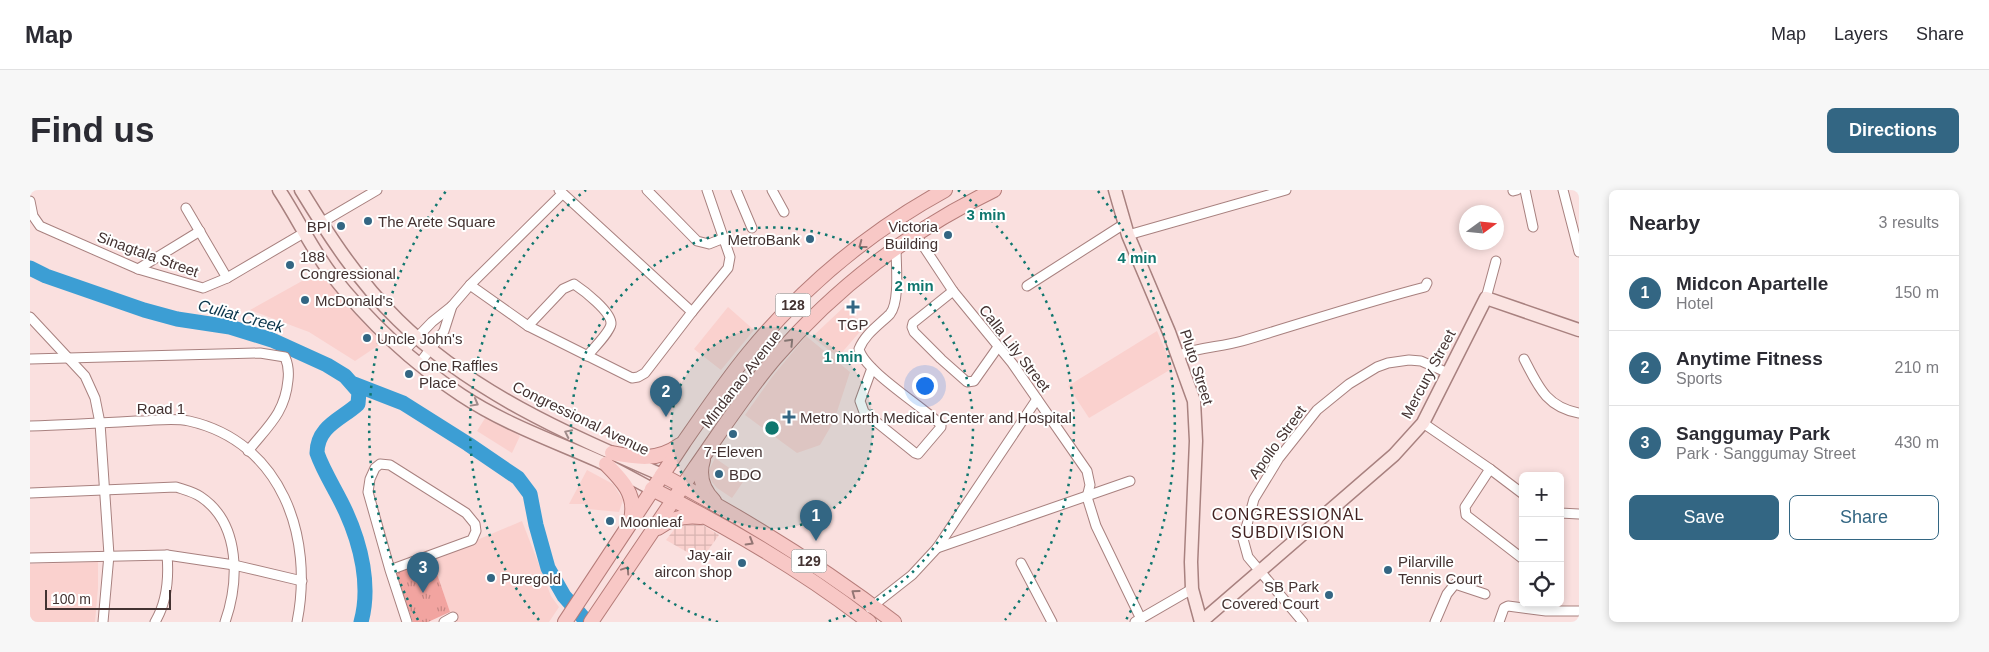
<!DOCTYPE html>
<meta charset="utf-8">
<style>
body{margin:0;font-family:Helvetica,sans-serif;background:#f7f7f7;color:#2b2b33}
.controls{position:absolute;right:15px;bottom:15px;display:grid;overflow:hidden;border-radius:8px;box-shadow:0 2px 8px #0003}
.controls button{width:45px;height:45px;display:grid;place-items:center;padding:0;border:0;border-bottom:1px solid #e1e1e2;background:#fff;color:#2b2b33;font:25px sans-serif}
.compass{position:absolute;left:1429px;top:15px;width:45px;height:45px;border-radius:50%;background:#fff;box-shadow:0 2px 8px #0003;rotate:75deg}
.scale{position:absolute;left:15px;bottom:12px;width:126px;box-sizing:border-box;padding-left:5px;border:2px solid #433231;border-top:0;font-size:14px;line-height:18px;white-space:nowrap;color:#433231;-webkit-text-stroke:4px #fff;paint-order:stroke}
.you{position:absolute;left:894px;top:195px;width:18px;height:18px;margin:-12px;border:4px solid #fff;border-radius:50%;background:#1a73e8;box-shadow:0 0 0 8px #1a73e833}
.badge{display:grid;place-items:center;width:32px;height:32px;border-radius:50%;background:#336683;color:#fff;font-size:16px;font-weight:700}
.pin{position:absolute;translate:-50% -41px;filter:drop-shadow(0 1px 2px #0008)}
.pin::after{content:'';position:absolute;top:26px;width:18px;height:15px;background:inherit;clip-path:polygon(0 0,100% 0,50% 100%)}
.list{margin:0;padding:0;list-style:none}
h2{display:flex;justify-content:space-between;align-items:center;height:65px;margin:0;padding:0 20px;font-size:21px}
h2 small{font-size:16px;font-weight:400;color:#7c7c81}
.list li{display:grid;grid-template-columns:32px 1fr auto;gap:15px;align-items:center;box-sizing:border-box;height:75px;padding:0 20px;border-top:1px solid #e1e1e2}
.list b{display:block;font-size:19px;white-space:nowrap}
.list p{margin:0;font-size:16px;white-space:nowrap;color:#7c7c81}
.list em{font-size:16px;font-style:normal;color:#7c7c81}
.actions{display:flex;gap:10px;padding:15px 20px}
.actions a{flex:1;padding:11px 0;border:1px solid #336683;border-radius:8px;text-align:center;font-size:18px;color:#336683}
.actions .main{background:#336683;color:#fff}
.icon{flex:none;width:28px;height:28px;fill:none;stroke:currentColor;stroke-width:2;stroke-linecap:round;stroke-linejoin:round}
.map{position:relative;flex:none;width:1549px;height:432px;overflow:hidden;border-radius:8px}
header{display:flex;align-items:center;gap:30px;box-sizing:border-box;height:70px;padding:0 25px;background:#fff;border-bottom:1px solid #e1e1e2}
header strong{font-size:24px}
nav{display:flex;gap:28px;margin-inline-start:auto;font-size:18px}
.intro{display:flex;align-items:center;justify-content:space-between;box-sizing:border-box;height:120px;padding:0 30px}
h1{margin:0;font-size:35px}
.button{padding:12px 22px;border-radius:8px;background:#336683;color:#fff;font-size:18px;font-weight:700}
main{display:flex;gap:30px;padding:0 30px}
aside{flex:1;background:#fff;border-radius:8px;box-shadow:0 2px 8px #0003}
.map>svg:first-child{display:block}
</style>
<header>
<strong>Map</strong>
<nav><a>Map</a><a>Layers</a><a>Share</a></nav>
</header>
<div class="intro"><h1>Find us</h1><a class="button">Directions</a></div>
<main>
<div class="map">
<svg width="1549" height="432" viewBox="0 0 1549 432">
<defs>
<pattern id="industrial-grid" width="8" height="8" patternUnits="userSpaceOnUse" patternTransform="scale(1.25)"><rect width="8" height="8" fill="#fad1ce"/><path d="M0 4h8M4 0v8" fill="none" stroke="#d8b4b1"/></pattern>
<pattern id="park-tufts" width="24" height="20" patternUnits="userSpaceOnUse" patternTransform="scale(1.25)"><rect width="24" height="20" fill="#f2a4a0"/><path d="M3 7l-1-3M5 7V3M7 7l1-3M15 17l-1-3M17 17v-4M19 17l1-3" fill="none" stroke="#c68683"/></pattern>
</defs>
<rect width="100%" height="100%" fill="#fae0df"/>
<g fill="#fad1ce">
<path d="M290,81L352,153L325,171L279,142L220,120Z"/>
<path d="M815,116L834,137L808,167L782,147Z"/>
<path d="M698,117L724,140L691,180L664,159Z"/>
<path d="M1127,141L1143,178L1059,228L1038,196Z"/>
<path d="M776,146L820,182L804,231L790,255L767,263L715,225L742,187Z"/>
<path d="M457,225L490,246L482,263L447,241Z"/>
<path d="M685,268L715,289L702,308L687,298L682,292L678,282Z"/>
<path d="M557,280L583,294L593,310L589,322L558,319L554,314H539Z"/>
<path d="M492,331L521,406L529,417L519,432H427L420,422L402,369Z"/>
<path d="M68,372V398L65,432H0V374Z"/>
</g>
<path fill="url(#industrial-grid)" d="M663,329L689,345L671,370L636,350L650,332Z"/>
<path fill="url(#park-tufts)" d="M402,369L420,422L398,432H383L365,383Z"/>
<g fill="none" stroke-linecap="round" stroke-linejoin="round">
<g stroke="#3c9ed4" stroke-width="15">
<path d="M0,78L16,86L114,120L147,129L200,137L242,150L297,175L315,186L329,202L328,214C312,229 287,236 287,263C294,283 307,302 316,322C331,355 341,396 331,432"/>
<path d="M324,194L373,213L438,254L488,288L500,304L506,335L518,378L534,406L557,432"/>
</g>
<g stroke="#a8817f" stroke-width="11">
<g id="street">
<path d="M529,0L662,122"/>
<path d="M617,0L667,51L679,54L694,48"/>
<path d="M706,0L722,38"/>
<path d="M742,0L754,22"/>
<path d="M1495,0L1503,37"/>
<path d="M1533,0L1549,62"/>
<path d="M1483,1L1487,0"/>
<path d="M0,11L3,26L10,36L108,79L173,98L197,88L347,0"/>
<path d="M156,18L197,88"/>
<path d="M886,45L923,101L982,173L1057,281L1060,295L1057,307L1066,336L1111,429"/>
<path d="M1098,45L1256,0"/>
<path d="M108,79L170,41"/>
<path d="M440,95L498,136L602,188L608,187L615,183L662,122L698,78L700,67L677,0"/>
<path d="M997,96L1094,34"/>
<path d="M923,101L883,133L882,137L884,142L911,169L937,192L944,191L968,157"/>
<path d="M1456,108L1466,71"/>
<path d="M0,127L55,186L65,208L70,233L79,365L73,432"/>
<path d="M498,136L533,99L544,94C553,100 582,122 581,134C580,142 563,159 557,166"/>
<path d="M374,161L402,132L422,116L440,95L532,4"/>
<path d="M1149,165C1169,157 1191,157 1212,151C1273,133 1333,113 1395,97L1397,93"/>
<path d="M0,169L230,163L255,167C258,174 259,182 258,190C255,223 238,236 218,261"/>
<path d="M1494,169C1508,196 1516,217 1549,223"/>
<path d="M389,174L414,141L422,116"/>
<path d="M842,178L830,211L834,222L885,263L888,264L911,237V235C894,217 834,181 829,159C835,144 849,135 860,124C870,112 866,74 866,58"/>
<path d="M1393,233L1460,279L1493,304"/>
<path d="M0,236C35,235 71,233 106,231C123,231 142,227 159,231C252,252 284,347 267,432"/>
<path d="M1460,279L1435,317L1436,325L1493,369"/>
<path d="M0,303L146,297C155,300 164,302 171,307C211,334 209,392 195,432"/>
<path d="M1530,323L1549,324"/>
<path d="M907,358L1100,291"/>
<path d="M0,368L137,365L204,375L272,391"/>
<path d="M991,373L1022,432"/>
<path d="M360,380L442,350L446,341L445,334L436,323L360,275L350,274L345,278L340,289L338,302L360,380L377,432"/>
<path d="M840,418L882,385L907,358L1007,209"/>
<path d="M125,432C137,412 139,388 137,365"/>
<path d="M414,432L423,427"/>
<path d="M1105,432L1162,399"/>
<path d="M1273,432L1218,367L1213,349L1224,309L1249,268L1287,220L1319,194L1347,177L1358,173L1379,170L1391,171L1418,183"/>
<path d="M1405,432L1417,404L1425,394L1455,404"/>
<path d="M1469,432L1474,418L1478,416L1516,421H1549"/>
</g>
</g>
<g stroke="#a8817f" stroke-width="15">
<g id="secondary">
<path d="M249,0C267,27 281,58 301,84C338,131 381,172 431,205C476,235 527,252 575,274C591,282 607,291 622,299"/>
<path d="M271,0C299,46 329,92 368,130C442,203 538,244 632,285"/>
<path d="M1085,0L1098,45L1139,142L1164,211L1166,251L1161,372L1162,399L1171,432"/>
<path d="M1171,432L1364,265L1393,233L1456,108L1549,140"/>
</g>
</g>
<g stroke="#b57c79" stroke-width="16">
<g id="primary">
<path d="M582,263C608,268 628,271 650,255"/>
<path d="M673,270C668,286 672,299 684,311"/>
<path d="M576,274C592,290 607,305 601,329"/>
<path d="M632,285C713,328 791,376 864,432"/>
<path d="M622,299C698,337 772,380 839,432"/>
<path d="M628,338C641,328 655,325 671,327"/>
<path d="M535,432C575,372 614,312 654,252C675,222 695,192 718,164C772,98 840,41 915,0"/>
<path d="M561,432C596,381 630,329 665,278C691,241 716,202 745,168C805,98 881,40 964,0"/>
</g>
</g>
<use href="#street" stroke="#fff" stroke-width="9"/>
<use href="#secondary" stroke="#fbe4e2" stroke-width="12"/>
<use href="#primary" stroke="#f8c8c6" stroke-width="14"/>
</g>
<defs><path id="oneway-chevron" d="M-2-3.5L2.5 0L-2 3.5" fill="none" stroke-width="1.6" stroke-linecap="round" stroke-linejoin="round" transform="scale(1.25)"/></defs>
<g stroke="#947674">
<use href="#oneway-chevron" transform="translate(832 55) rotate(143)"/>
<use href="#oneway-chevron" transform="translate(760 152) rotate(-46)"/>
<use href="#oneway-chevron" transform="translate(720 352) rotate(31)"/>
<use href="#oneway-chevron" transform="translate(596 380) rotate(-56)"/>
<use href="#oneway-chevron" transform="translate(825 403) rotate(-144)"/>
</g>
<g stroke="#9f8b8a">
<use href="#oneway-chevron" transform="translate(445 213) rotate(29)"/>
<use href="#oneway-chevron" transform="translate(538 243) rotate(-154)"/>
</g>
<circle cx="742" cy="238" r="101" fill="#0f766e" fill-opacity=".12"/>
<g fill="none" stroke="#0f766e" stroke-width="2.5" stroke-dasharray="2.5 5">
<circle cx="742" cy="238" r="101"/>
<path d="M688 432A201 201 0 1 1 796 432"/>
<path d="M509 430A302 302 0 0 1 556 0M928 0A302 302 0 0 1 975 430"/>
<path d="M388 430A403 403 0 0 1 416 1M1068 1A403 403 0 0 1 1096 430"/>
</g>
<g fill="#336683" stroke="#fff" stroke-width="2">
<circle cx="338" cy="31" r="5"/>
<circle cx="311" cy="36" r="5"/>
<circle cx="918" cy="45" r="5"/>
<circle cx="780" cy="49" r="5"/>
<circle cx="260" cy="75" r="5"/>
<circle cx="275" cy="110" r="5"/>
<path d="M820.5 109.5h5v5h5v5h-5v5h-5v-5h-5v-5h5z"/>
<circle cx="337" cy="148" r="5"/>
<circle cx="379" cy="184" r="5"/>
<path d="M756.5 219.5h5v5h5v5h-5v5h-5v-5h-5v-5h5z"/>
<circle cx="703" cy="244" r="5"/>
<circle cx="689" cy="284" r="5"/>
<circle cx="580" cy="331" r="5"/>
<circle cx="712" cy="373" r="5"/>
<circle cx="1358" cy="380" r="5"/>
<circle cx="461" cy="388" r="5"/>
<circle cx="1299" cy="405" r="5"/>
</g>
<g text-anchor="middle" dominant-baseline="central" stroke-width="4" stroke-linejoin="round" paint-order="stroke">
<g fill="#fff" stroke="#7b706f" stroke-width="1">
<rect x="745.5" y="103.5" width="35" height="23" rx="4"/>
<rect x="761.5" y="359.5" width="35" height="23" rx="4"/>
</g>
<g font-size="14" font-weight="bold" fill="#433231">
<text x="763" y="115">128</text>
<text x="779" y="371">129</text>
</g>
<g font-size="15" fill="#433231" stroke="#fff" text-anchor="start">
<text x="348" y="31">The Arete Square</text>
<text x="301" y="36" text-anchor="end">BPI</text>
<text x="908" y="36" text-anchor="end">Victoria<tspan x="908" dy="17">Building</tspan></text>
<text x="770" y="49" text-anchor="end">MetroBank</text>
<text x="270" y="66">188<tspan x="270" dy="17">Congressional</tspan></text>
<text x="285" y="110">McDonald's</text>
<text x="823" y="134" text-anchor="middle">TGP</text>
<text x="347" y="148">Uncle John's</text>
<text x="389" y="175">One Raffles<tspan x="389" dy="17">Place</tspan></text>
<text x="770" y="227">Metro North Medical Center and Hospital</text>
<text x="703" y="261" text-anchor="middle">7-Eleven</text>
<text x="699" y="284">BDO</text>
<text x="590" y="331">Moonleaf</text>
<text x="702" y="364" text-anchor="end">Jay-air<tspan x="702" dy="17">aircon shop</tspan></text>
<text x="1368" y="371">Pilarville<tspan x="1368" dy="17">Tennis Court</tspan></text>
<text x="471" y="388">Puregold</text>
<text x="1289" y="396" text-anchor="end">SB Park<tspan x="1289" dy="17">Covered Court</tspan></text>
</g>
<g font-size="15" fill="#433231" stroke="#fff">
<text transform="translate(118 64) rotate(20)">Sinagtala Street</text>
<text transform="translate(985 158) rotate(52)">Calla Lily Street</text>
<text transform="translate(1167 177) rotate(72)">Pluto Street</text>
<text transform="translate(1398 184) rotate(-62)">Mercury Street</text>
<text transform="translate(711 189) rotate(-52)">Mindanao Avenue</text>
<text x="131" y="218">Road 1</text>
<text transform="translate(551 228) rotate(26)">Congressional Avenue</text>
<text transform="translate(1247 252) rotate(-54)">Apollo Street</text>
</g>
<g font-size="16" font-style="italic" fill="#0c364c" stroke="#fff">
<text transform="translate(211 126) rotate(15)">Culiat Creek</text>
</g>
<g font-size="16" letter-spacing="1" fill="#422322" stroke="#fff">
<text x="1258" y="324">CONGRESSIONAL<tspan x="1258" dy="18">SUBDIVISION</tspan></text>
</g>
</g>
<circle cx="742" cy="238" r="8" fill="#0f766e" stroke="#fff" stroke-width="2.5"/>
<g font-size="15" text-anchor="middle" font-weight="bold" fill="#0f766e" stroke="#fff" stroke-width="4" stroke-linejoin="round" paint-order="stroke">
<text x="956" y="30">3 min</text>
<text x="1107" y="73">4 min</text>
<text x="884" y="101">2 min</text>
<text x="813" y="172">1 min</text>
</g>
</svg>
<div class="controls">
<button>+</button>
<button>−</button>
<button><svg class="icon" aria-label="locate" viewBox="0 0 24 24"><circle cx="12" cy="12" r="6"/><path d="M12 2v4M12 18v4M2 12h4M18 12h4"/></svg></button>
</div>
<svg class="compass" viewBox="-18 -18 36 36"><path d="M0-13l5 13h-10z" fill="#e53935"/><path d="M0 13l5-13h-10z" fill="#7c7c81"/></svg>
<div class="scale">100 m</div>
<div class="you"></div>
<div class="pin badge" style="left:786px;top:351px">1</div>
<div class="pin badge" style="left:636px;top:227px">2</div>
<div class="pin badge" style="left:393px;top:403px">3</div>
</div>
<aside>
<h2>Nearby<small>3 results</small></h2>
<ul class="list">
<li><span class="badge">1</span><div><b>Midcon Apartelle</b><p>Hotel</p></div><em>150 m</em></li>
<li><span class="badge">2</span><div><b>Anytime Fitness</b><p>Sports</p></div><em>210 m</em></li>
<li><span class="badge">3</span><div><b>Sanggumay Park</b><p>Park · Sanggumay Street</p></div><em>430 m</em></li>
</ul>
<div class="actions"><a class="main">Save</a><a>Share</a></div>
</aside>
</main>
